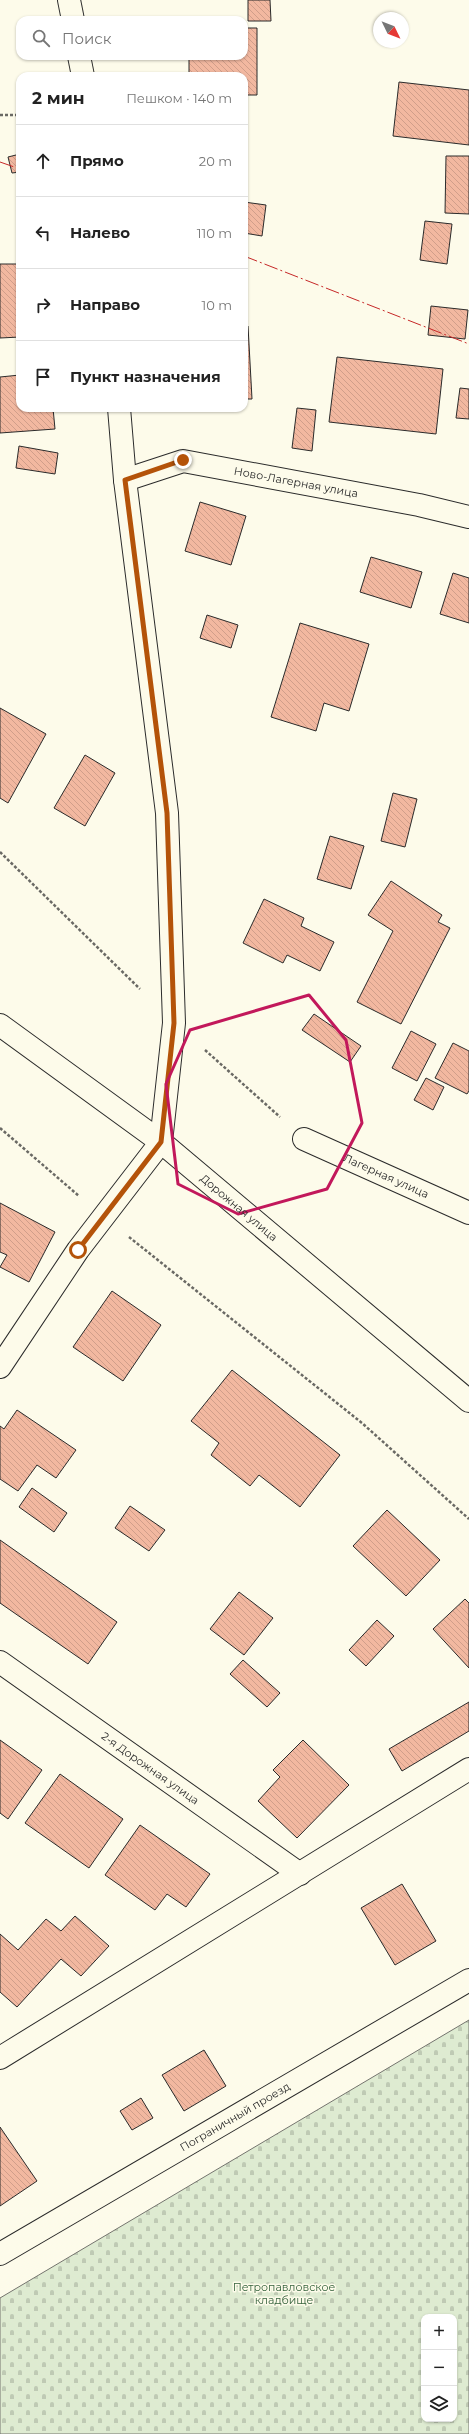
<!DOCTYPE html>
<html lang="ru">
<meta charset="utf-8">
<style>
body{margin:0;font-family:Montserrat,sans-serif;background:#f6f6f6;color:#222}
.controls{position:absolute;right:12px;bottom:12px;display:grid;overflow:hidden;border-radius:8px;box-shadow:0 1px 3px #0004}
.controls button{width:36px;height:36px;display:grid;place-items:center;padding:0;border:0;border-bottom:1px solid #e0e0e0;background:#fff;color:#222;font:20px sans-serif}
.compass{position:absolute;left:373px;top:12px;width:36px;height:36px;border-radius:50%;background:#fff;box-shadow:0 1px 3px #0004;rotate:133deg}
.stop{position:absolute;width:12px;height:12px;margin:-9px;border:3px solid #b45309;border-radius:50%;background:#fff}
.stop.end{background:#b45309;border-color:#fff;box-shadow:0 1px 4px #0008}
.list{margin:0;padding:0;list-style:none}
h2{display:flex;justify-content:space-between;align-items:center;height:52px;margin:0;padding:0 16px;font-size:17px}
h2 small{font-size:13px;font-weight:400;color:#767676}
.list li{display:grid;grid-template-columns:26px 1fr auto;gap:12px;align-items:center;box-sizing:border-box;height:72px;padding:0 16px;border-top:1px solid #e0e0e0}
.list b{display:block;font-size:15px;white-space:nowrap}
.list em{font-size:13px;font-style:normal;color:#767676}
.icon{flex:none;width:22px;height:22px;fill:none;stroke:currentColor;stroke-width:2;stroke-linecap:round;stroke-linejoin:round}
.map{position:relative;flex:none;width:469px;height:2434px;overflow:hidden}
.search{position:absolute;background:#fff;box-shadow:0 1px 3px #0004;left:16px;top:16px;width:232px;height:44px;display:flex;align-items:center;gap:10px;box-sizing:border-box;padding:0 14px;border-radius:12px;color:#767676;font-size:15px}
.panel{position:absolute;background:#fff;box-shadow:0 1px 3px #0004;left:16px;top:72px;width:232px;height:340px;border-radius:12px}
.map>svg:first-child{display:block}
</style>
<div class="map">
<svg width="469" height="2434" viewBox="0 0 469 2434">
<defs>
<pattern id="cemetery-stones" width="16" height="16" patternUnits="userSpaceOnUse"><rect width="16" height="16" fill="#deebd1"/><path d="M2 7V4a2 2 0 0 1 4 0v3zM10 15v-3a2 2 0 0 1 4 0v3z" fill="#bfcab4"/></pattern>
<pattern id="building-back-hatch" width="6" height="6" patternUnits="userSpaceOnUse"><rect width="6" height="6" fill="#f2b8a0"/><path d="M-1 5l2 2M0 0l6 6M5-1l2 2" fill="none" stroke="#d09e8a"/></pattern>
</defs>
<rect width="100%" height="100%" fill="#fdfbea"/>
<path fill="url(#cemetery-stones)" stroke="#74746e" fill-rule="evenodd" d="M469,2020V2434H0V2298ZM424,2317H454V2419H424Z"/>
<g fill="url(#building-back-hatch)" stroke="#2b2b2b">
<path d="M248,0H270L271,21H248Z"/>
<path d="M244,28H257V95H244V76H189V56H244Z"/>
<path d="M399,82L469,90V145L393,136Z"/>
<path d="M20,154V172L12,173L8,157Z"/>
<path d="M446,156H469V214L445,213Z"/>
<path d="M244,202L266,205L262,236L244,233Z"/>
<path d="M425,221L452,224L447,264L420,260Z"/>
<path d="M0,264H20V337L0,338Z"/>
<path d="M431,306L468,310L465,339L428,335Z"/>
<path d="M244,326H248L252,399H244Z"/>
<path d="M337,357L443,369L436,434L329,422Z"/>
<path d="M20,375V408H53L55,429L0,433V377Z"/>
<path d="M460,388L469,389V419L456,418Z"/>
<path d="M297,408L316,410L312,451L292,448Z"/>
<path d="M19,446L58,453L55,474L16,468Z"/>
<path d="M200,502L246,516L231,565L185,551Z"/>
<path d="M371,557L422,572L411,608L360,592Z"/>
<path d="M453,573L469,578V623L440,614Z"/>
<path d="M207,615L238,625L231,648L200,638Z"/>
<path d="M300,623L369,644L349,711L324,703L316,731L271,717Z"/>
<path d="M0,708L46,734L8,803L0,798Z"/>
<path d="M85,755L115,773L85,826L54,808Z"/>
<path d="M393,793L417,799L405,847L381,841Z"/>
<path d="M330,836L364,846L351,889L317,879Z"/>
<path d="M391,881L442,915L438,922L450,928L401,1024L357,1002L393,931L368,915Z"/>
<path d="M264,899L304,918L301,926L334,942L320,971L287,955L283,963L243,943Z"/>
<path d="M314,1014L361,1046L350,1062L302,1030Z"/>
<path d="M411,1031L436,1044L417,1081L392,1068Z"/>
<path d="M453,1043L469,1051V1091L467,1094L435,1078Z"/>
<path d="M426,1078L444,1087L433,1110L414,1100Z"/>
<path d="M0,1203L55,1232L29,1282L0,1267L7,1255L0,1252Z"/>
<path d="M112,1291L161,1325L123,1381L73,1347Z"/>
<path d="M232,1370L340,1455L300,1507L259,1475L250,1486L211,1455L219,1443L191,1421Z"/>
<path d="M17,1410L76,1450L56,1478L37,1465L18,1491L0,1479V1426L4,1429Z"/>
<path d="M32,1488L67,1513L54,1532L19,1507Z"/>
<path d="M130,1506L165,1530L149,1551L115,1528Z"/>
<path d="M387,1510L440,1560L406,1596L353,1546Z"/>
<path d="M0,1540L117,1622L88,1664L0,1603Z"/>
<path d="M239,1592L273,1618L244,1655L210,1629Z"/>
<path d="M465,1599L469,1603V1668L433,1629Z"/>
<path d="M377,1620L394,1636L366,1666L349,1650Z"/>
<path d="M243,1660L280,1693L267,1707L230,1674Z"/>
<path d="M469,1702V1731L402,1771L389,1749Z"/>
<path d="M0,1740L42,1770L8,1819L0,1813Z"/>
<path d="M303,1740L349,1785L297,1838L258,1801L280,1777L273,1770Z"/>
<path d="M60,1774L123,1819L89,1868L25,1823Z"/>
<path d="M140,1825L210,1874L186,1907L167,1894L155,1910L105,1875Z"/>
<path d="M402,1884L436,1941L395,1965L361,1908Z"/>
<path d="M75,1916L109,1946L81,1976L61,1959L17,2007L0,1992V1934L18,1950L46,1919L61,1931Z"/>
<path d="M204,2050L226,2086L184,2111L162,2075Z"/>
<path d="M141,2098L153,2118L132,2130L120,2111Z"/>
<path d="M0,2127L37,2181L0,2206Z"/>
</g>
<g fill="none" stroke-linecap="round" stroke-linejoin="round">
<g stroke="#2b2b2b" stroke-width="24">
<g id="street">
<path d="M69,0L73,20"/>
<path d="M79,56L83,76"/>
<path id="s1" d="M125,480L183,461L419,505L469,517"/>
<path id="s2" d="M304,1139L469,1213"/>
<path d="M0,1367L78,1250L161,1142L174,1023L167,813L125,480L119,408"/>
<path id="s3" d="M0,1662L300,1874"/>
<path d="M0,2058L469,1769"/>
<path id="s4" d="M0,2254L469,1980"/>
</g>
</g>
<g stroke="#2b2b2b" stroke-width="24">
<g id="primary">
<path id="s5" d="M0,1025L161,1142L469,1401"/>
</g>
</g>
<g stroke="#6a6964" stroke-width="2.5" stroke-dasharray="3 2" stroke-linecap="butt">
<path d="M0,115H20"/>
<path d="M0,852L140,989"/>
<path d="M205,1050L280,1117"/>
<path d="M0,1128L79,1196"/>
<path d="M129,1237L362,1423L469,1519"/>
</g>
<use href="#street" stroke="#fdfbea" stroke-width="22"/>
<use href="#primary" stroke="#fdfbea" stroke-width="22"/>
<g stroke="#c62828" stroke-width="1" stroke-dasharray="14 3 2 3" stroke-linecap="butt">
<path d="M0,162L20,169"/>
<path d="M244,256L469,344"/>
</g>
</g>
<g fill="none" stroke-linecap="round" stroke-linejoin="round">
<path stroke="#b45309" stroke-width="5" d="M78,1250L161,1142L174,1023L167,813L125,480L183,460"/>
</g>
<path fill="none" stroke="#c2185b" stroke-width="3" stroke-linejoin="round" d="M309,995L346,1040L362,1123L327,1189L238,1214L178,1184L166,1084L190,1030Z"/>
<g text-anchor="middle" dominant-baseline="central" stroke-width="3" stroke-linejoin="round" paint-order="stroke">
<g font-size="11" fill="#2b2b2b" stroke="#fdfbea">
<text stroke="none"><textPath href="#s1" startOffset="176">Ново-Лагерная улица</textPath></text>
<text stroke="none"><textPath href="#s2" startOffset="90">Лагерная улица</textPath></text>
<text stroke="none"><textPath href="#s5" startOffset="301">Дорожная улица</textPath></text>
<text stroke="none"><textPath href="#s3" startOffset="184">2-я Дорожная улица</textPath></text>
<text stroke="none"><textPath href="#s4" startOffset="272">Пограничный проезд</textPath></text>
</g>
<g font-size="11" fill="#34623c" stroke="#fdfbea">
<text x="284" y="2287">Петропавловское<tspan x="284" dy="13">кладбище</tspan></text>
</g>
</g>
</svg>
<div class="controls">
<button>+</button>
<button>−</button>
<button><svg class="icon" aria-label="layers" viewBox="0 0 24 24"><path d="M12 4l9 5-9 5-9-5zM3 14l9 5 9-5"/></svg></button>
</div>
<svg class="compass" viewBox="-18 -18 36 36"><path d="M0-13l5 13h-10z" fill="#e53935"/><path d="M0 13l5-13h-10z" fill="#767676"/></svg>
<div class="stop" style="left:78px;top:1250px"></div>
<div class="stop end" style="left:183px;top:460px"></div>
<div class="search"><svg class="icon" aria-label="search" viewBox="0 0 24 24"><circle cx="10" cy="10" r="6"/><path d="M15 15l6 6"/></svg>Поиск</div>
<section class="panel">
<h2>2 мин<small>Пешком · 140 m</small></h2>
<ul class="list">
<li><svg class="icon" aria-label="ahead" viewBox="0 0 24 24"><path d="M12 20V5M6 11l6-6 6 6"/></svg><div><b>Прямо</b></div><em>20 m</em></li>
<li><svg class="icon" aria-label="left" viewBox="0 0 24 24"><path d="M17 20v-9H6M10 6l-5 5 5 5"/></svg><div><b>Налево</b></div><em>110 m</em></li>
<li><svg class="icon" aria-label="right" viewBox="0 0 24 24"><path d="M7 20v-9h11M14 6l5 5-5 5"/></svg><div><b>Направо</b></div><em>10 m</em></li>
<li><svg class="icon" aria-label="arrive" viewBox="0 0 24 24"><path d="M6 21V4h12l-3 4 3 4H6"/></svg><div><b>Пункт назначения</b></div></li>
</ul>
</section>
</div>
